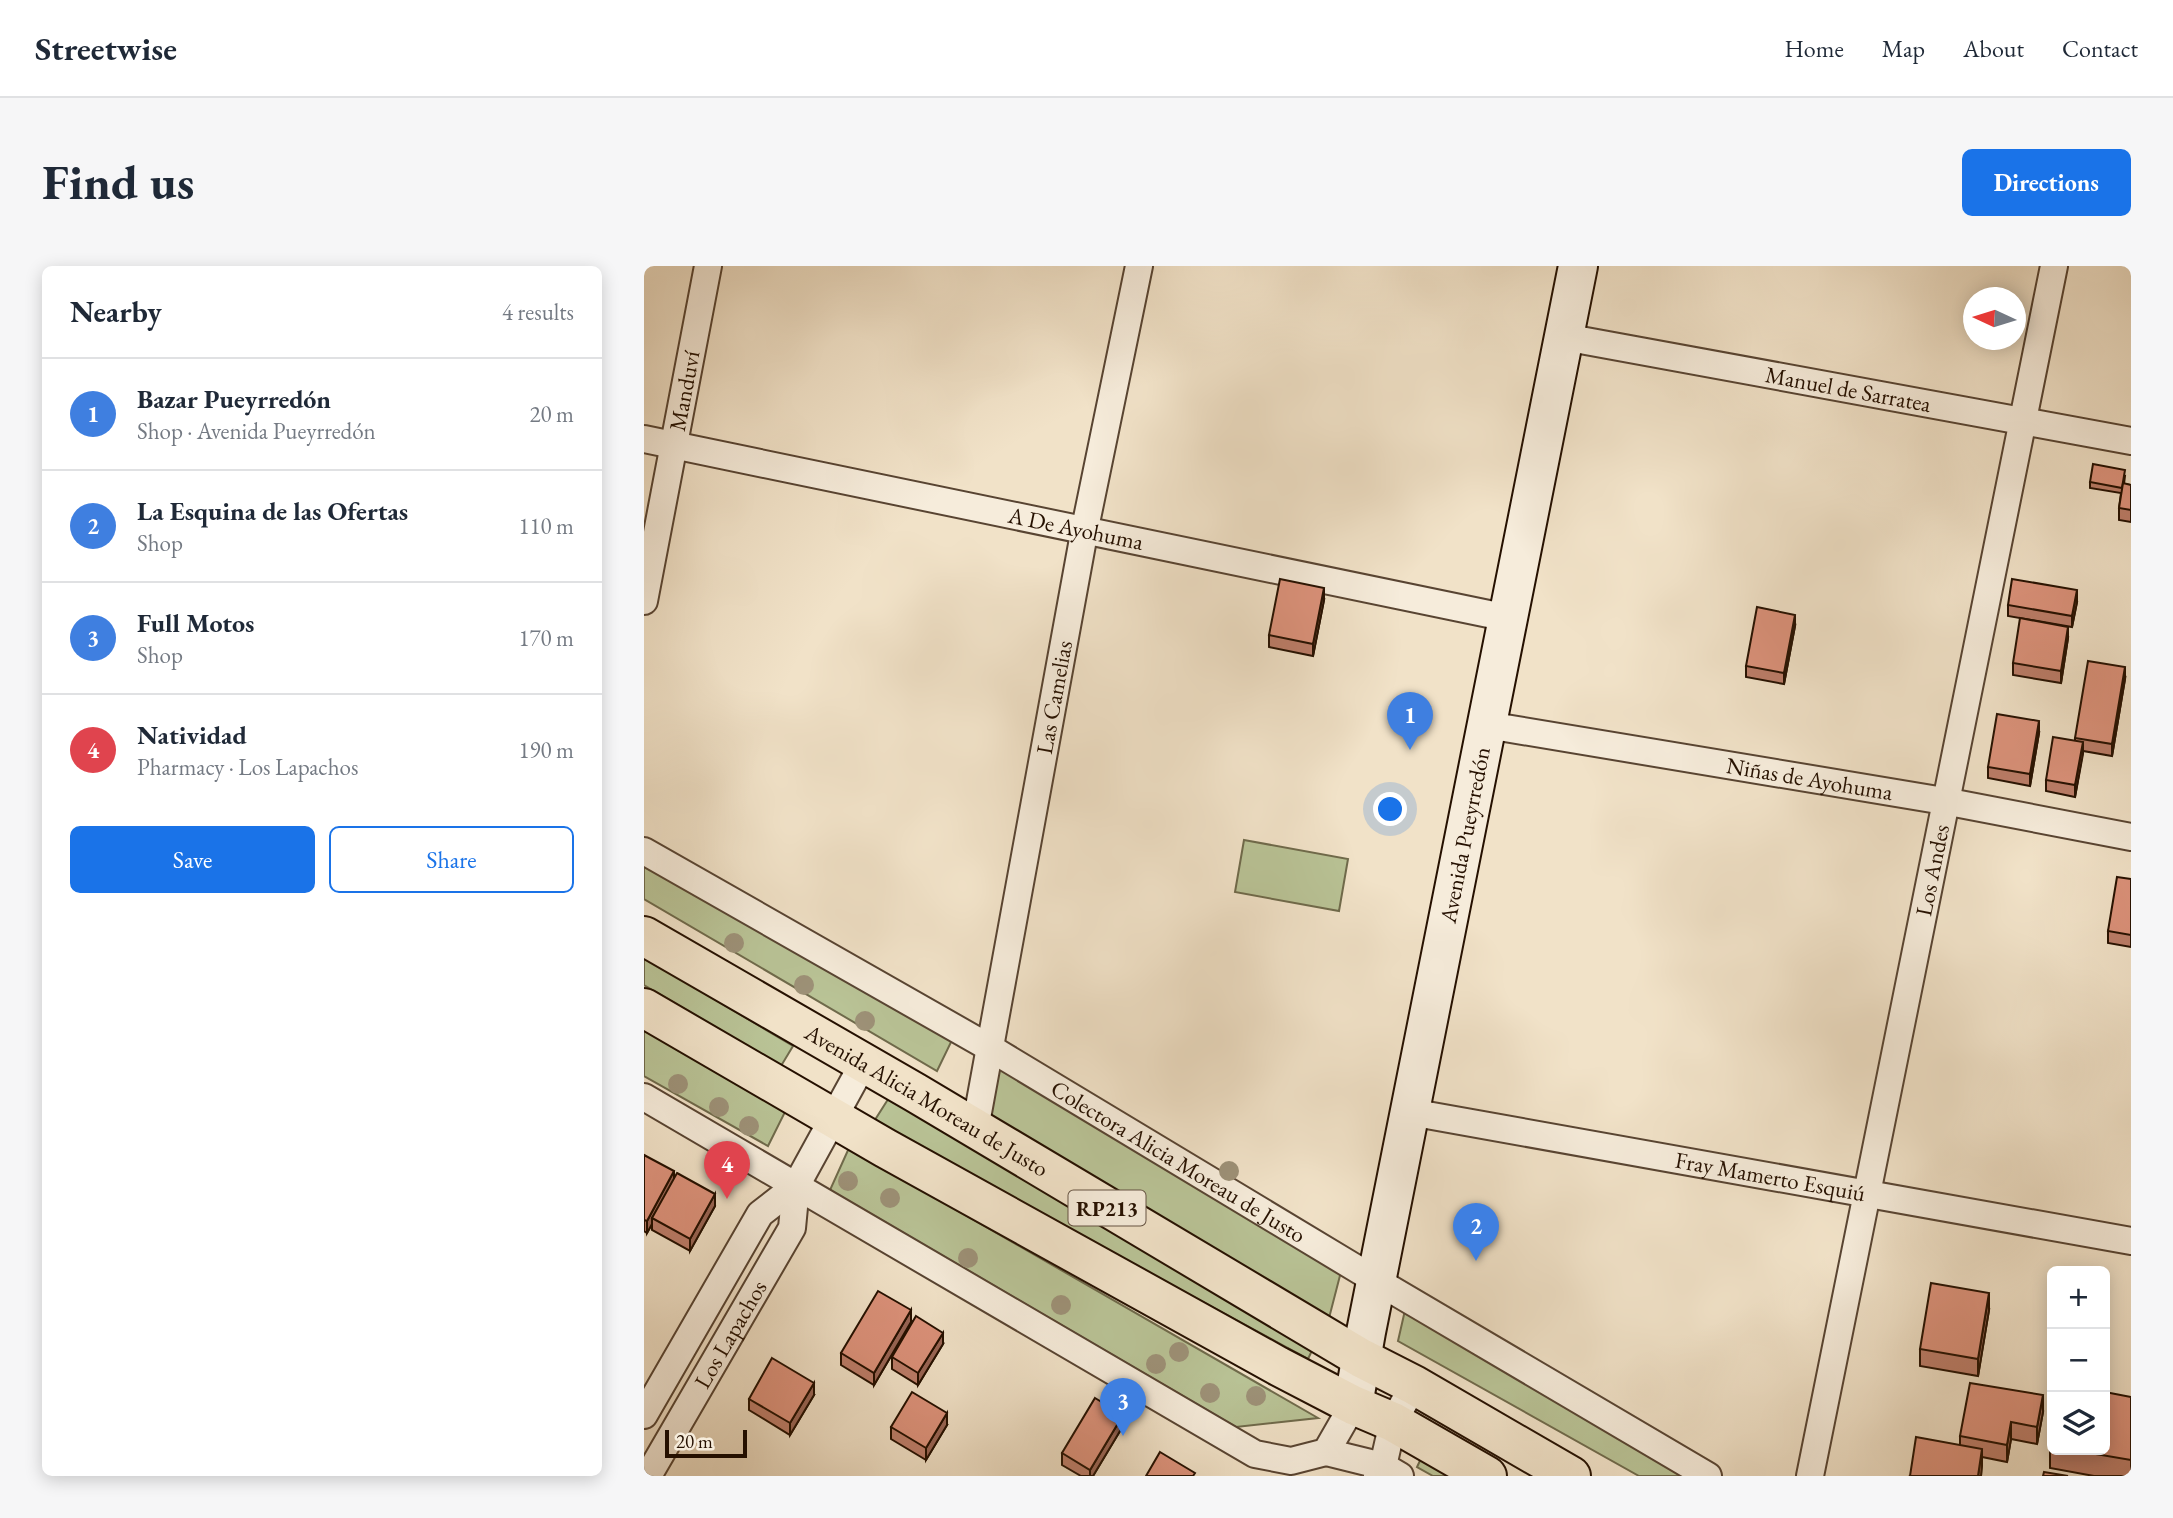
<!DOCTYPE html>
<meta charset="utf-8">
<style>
body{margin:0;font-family:"EB Garamond",serif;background:#f6f6f7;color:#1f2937}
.controls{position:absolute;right:21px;bottom:21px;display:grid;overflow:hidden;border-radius:10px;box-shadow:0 4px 18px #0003}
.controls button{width:63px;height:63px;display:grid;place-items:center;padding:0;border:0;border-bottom:2px solid #e0e1e3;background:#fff;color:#1f2937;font:35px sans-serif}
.compass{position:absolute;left:1319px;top:21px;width:63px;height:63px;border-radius:50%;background:#fff;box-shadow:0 4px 18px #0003;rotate:274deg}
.scale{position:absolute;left:21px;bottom:18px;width:82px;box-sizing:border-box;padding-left:7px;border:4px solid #251000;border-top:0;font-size:19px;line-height:24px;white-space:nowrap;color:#251000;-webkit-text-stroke:5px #f6ecdb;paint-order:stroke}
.you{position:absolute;left:747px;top:544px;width:24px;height:24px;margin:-18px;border:5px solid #fff;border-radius:50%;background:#1a73e8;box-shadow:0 0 0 10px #1a73e833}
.badge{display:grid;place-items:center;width:46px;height:46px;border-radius:50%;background:#1a73e8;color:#fff;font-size:23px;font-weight:700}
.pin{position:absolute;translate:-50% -58px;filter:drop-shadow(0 2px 4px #0008)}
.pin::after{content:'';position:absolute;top:37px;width:24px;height:21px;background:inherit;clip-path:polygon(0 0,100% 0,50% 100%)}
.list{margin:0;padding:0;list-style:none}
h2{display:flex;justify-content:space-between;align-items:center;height:91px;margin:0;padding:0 28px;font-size:30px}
h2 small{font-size:23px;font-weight:400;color:#747a83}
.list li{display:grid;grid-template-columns:46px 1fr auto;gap:21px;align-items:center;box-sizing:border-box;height:112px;padding:0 28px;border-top:2px solid #e0e1e3}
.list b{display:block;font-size:26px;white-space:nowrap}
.list p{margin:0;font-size:23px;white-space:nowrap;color:#747a83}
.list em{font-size:23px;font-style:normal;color:#747a83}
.actions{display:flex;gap:14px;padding:21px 28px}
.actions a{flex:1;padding:16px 0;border:2px solid #1a73e8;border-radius:10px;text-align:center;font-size:24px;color:#1a73e8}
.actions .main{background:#1a73e8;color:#fff}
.icon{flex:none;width:38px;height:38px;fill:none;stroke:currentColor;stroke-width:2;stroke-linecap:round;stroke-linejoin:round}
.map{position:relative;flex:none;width:1487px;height:1210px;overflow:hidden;border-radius:10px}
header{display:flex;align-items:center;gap:42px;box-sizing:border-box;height:98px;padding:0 35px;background:#fff;border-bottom:2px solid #e0e1e3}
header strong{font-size:33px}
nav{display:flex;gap:38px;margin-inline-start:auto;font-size:24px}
.intro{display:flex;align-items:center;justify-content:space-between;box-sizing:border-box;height:168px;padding:0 42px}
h1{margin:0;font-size:49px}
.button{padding:18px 32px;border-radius:10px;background:#1a73e8;color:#fff;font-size:24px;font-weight:700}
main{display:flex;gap:42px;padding:0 42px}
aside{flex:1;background:#fff;border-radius:10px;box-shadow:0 4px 18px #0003}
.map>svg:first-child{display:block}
</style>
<header>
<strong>Streetwise</strong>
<nav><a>Home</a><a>Map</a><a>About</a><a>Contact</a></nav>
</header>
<div class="intro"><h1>Find us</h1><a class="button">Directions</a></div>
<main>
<aside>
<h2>Nearby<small>4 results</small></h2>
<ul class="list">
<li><span class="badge" style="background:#3f7fe0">1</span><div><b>Bazar Pueyrredón</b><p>Shop · Avenida Pueyrredón</p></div><em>20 m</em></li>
<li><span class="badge" style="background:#3f7fe0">2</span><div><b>La Esquina de las Ofertas</b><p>Shop</p></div><em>110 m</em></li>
<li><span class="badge" style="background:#3f7fe0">3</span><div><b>Full Motos</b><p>Shop</p></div><em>170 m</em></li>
<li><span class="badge" style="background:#e0444e">4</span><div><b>Natividad</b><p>Pharmacy · Los Lapachos</p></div><em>190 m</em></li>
</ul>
<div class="actions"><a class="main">Save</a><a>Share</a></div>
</aside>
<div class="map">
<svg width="1487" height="1210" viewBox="0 0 1487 1210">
<rect width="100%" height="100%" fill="#f1e2c8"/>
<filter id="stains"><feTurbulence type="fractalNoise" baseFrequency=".00286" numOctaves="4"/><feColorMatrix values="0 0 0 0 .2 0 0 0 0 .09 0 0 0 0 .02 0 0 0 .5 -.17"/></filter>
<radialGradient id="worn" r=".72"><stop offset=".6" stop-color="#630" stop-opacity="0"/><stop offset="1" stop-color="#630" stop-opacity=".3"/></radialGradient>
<g fill="#b9c396" stroke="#6f6a4b" stroke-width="2">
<path d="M600,574L704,593L695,645L591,626Z"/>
<path d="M0,591L310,770L293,805L0,633Z"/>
<path d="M0,691L149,780L137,800L0,719Z"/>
<path d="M0,761L141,846L124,880L0,810Z"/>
<path d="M356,794L700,994L684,1056L342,853Z"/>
<path d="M248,827L672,1076L664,1093L229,857Z"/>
<path d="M205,882L674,1152L592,1161L186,924Z"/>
<path d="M764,1031L1068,1210H995L754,1075Z"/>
<path d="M780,1186L822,1210H789L773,1201Z"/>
</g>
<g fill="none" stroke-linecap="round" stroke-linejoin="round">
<g stroke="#584432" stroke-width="30">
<g id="minor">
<path id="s1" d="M920,71L1487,175"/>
<path id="s2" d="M0,173L864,352"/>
<path id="s3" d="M0,335L64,0"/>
<path id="s4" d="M843,459L1300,535L1487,571"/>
<path id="s5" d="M0,585L346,782L733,1015L1064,1210"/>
<path d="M0,831L611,1188L647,1195L682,1186L709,1139"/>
<path id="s6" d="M766,846L1487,975"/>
<path id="s7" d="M331,863L441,262L495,0"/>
<path d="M0,1149L116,948L152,920"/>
<path d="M682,1186L739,1200L756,1210"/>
<path id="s8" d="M4,1210L148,962L152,920L219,798"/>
<path d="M733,1210L739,1200L749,1156L770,1119"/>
<path id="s9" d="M1166,1210L1410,0"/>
</g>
</g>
<g stroke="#251000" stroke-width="42">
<g id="secondary">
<path id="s10" d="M709,1139L722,1066L934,0"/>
</g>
</g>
<g stroke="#251000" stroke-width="42">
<g id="primary">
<path id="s11" d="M0,670L272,827L717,1092L770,1119L927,1210"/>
<path d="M0,742L241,882L634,1100L709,1139L749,1156L843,1210"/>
</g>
</g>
<use href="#minor" stroke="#f6ecdb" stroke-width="26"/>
<use href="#secondary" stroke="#f6ecdb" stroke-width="38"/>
<use href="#primary" stroke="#f1e2c8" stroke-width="38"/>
</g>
<g fill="#9d9177">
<circle cx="90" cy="677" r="10"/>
<circle cx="160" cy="719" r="10"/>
<circle cx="221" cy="755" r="10"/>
<circle cx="34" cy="818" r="10"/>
<circle cx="75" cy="841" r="10"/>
<circle cx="105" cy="860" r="10"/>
<circle cx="585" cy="905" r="10"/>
<circle cx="204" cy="915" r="10"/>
<circle cx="246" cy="932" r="10"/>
<circle cx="324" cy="992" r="10"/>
<circle cx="417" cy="1039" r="10"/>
<circle cx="535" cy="1086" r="10"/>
<circle cx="512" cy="1098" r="10"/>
<circle cx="566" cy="1127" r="10"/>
<circle cx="612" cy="1130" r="10"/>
</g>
<g fill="#bd7e6a" stroke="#251000" stroke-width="2">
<path d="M1481,210L1480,218L1487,219V256L1475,254V242L1477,227L1446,222V216Z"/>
<path d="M680,334L669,390L625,381V369Z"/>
<path d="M1433,336L1428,361L1364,350V339Z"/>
<path d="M1151,360L1140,418L1102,411V400Z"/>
<path d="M1424,372L1417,417L1369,409V397Z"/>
<path d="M1481,413L1468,490L1439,485L1431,531L1402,525V514L1431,475V472Z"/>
<path d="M1395,467L1386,520L1344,512V501Z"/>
<path d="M1487,613V681L1464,677V665Z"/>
<path d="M0,889L30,912L71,940L46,985L8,964V958L3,967L0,965Z"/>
<path d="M1345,1044L1334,1110L1276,1100V1083Z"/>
<path d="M267,1056L230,1119L197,1099V1087Z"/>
<path d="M299,1078L274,1119L248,1103V1091Z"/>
<path d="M170,1129L146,1169L105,1144V1133Z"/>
<path d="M1487,1131V1210H1450L1406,1202V1180L1408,1166V1184H1461Z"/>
<path d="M1399,1146L1393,1178L1367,1173L1363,1196L1338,1191L1337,1210H1266L1316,1179V1170Z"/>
<path d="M303,1159L282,1194L247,1173V1161Z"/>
<path d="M479,1160L449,1210H437L418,1199V1187Z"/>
</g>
<g fill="#9a6656" stroke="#251000" stroke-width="2">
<path d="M680,322V334L669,390V378Z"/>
<path d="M1433,324V336L1428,361V350Z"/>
<path d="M1151,349V360L1140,418V407Z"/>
<path d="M1424,361V372L1417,417V405Z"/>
<path d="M1481,401V413L1468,490V478Z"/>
<path d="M1395,455V467L1386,520V508Z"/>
<path d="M1439,476V488L1431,531V519Z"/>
<path d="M30,905V917L8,952V958L3,967V955Z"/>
<path d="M71,928V940L46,985V973Z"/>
<path d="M1345,1027V1044L1334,1110V1093Z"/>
<path d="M267,1044V1056L230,1119V1107Z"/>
<path d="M299,1067V1078L274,1119V1107Z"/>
<path d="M170,1117V1129L146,1169V1157Z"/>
<path d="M1399,1129V1146L1393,1178V1161Z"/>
<path d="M303,1147V1159L282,1194V1182Z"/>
<path d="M479,1149V1160L449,1210H446V1204Z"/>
<path d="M1367,1156V1173L1363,1196V1179Z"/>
<path d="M1338,1183V1200L1337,1210H1334Z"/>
</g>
<g fill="#dc927b" stroke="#251000" stroke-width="2">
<path d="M1449,198L1481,204L1478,222L1446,216Z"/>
<path d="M1479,217L1487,219V244L1475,242Z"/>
<path d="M636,313L680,322L669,378L625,369Z"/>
<path d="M1368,313L1433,324L1428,350L1364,339Z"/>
<path d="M1113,341L1151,349L1140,407L1102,400Z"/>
<path d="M1376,352L1424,361L1417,405L1369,397Z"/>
<path d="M1444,395L1481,401L1468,478L1431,472Z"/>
<path d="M1353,448L1395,455L1386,508L1344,501Z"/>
<path d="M1409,471L1439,476L1431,519L1402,514Z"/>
<path d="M1473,611L1487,613V669L1464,665Z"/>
<path d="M0,889L30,905L3,955L0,954Z"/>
<path d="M33,907L71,928L46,973L8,952Z"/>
<path d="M1287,1017L1345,1027L1334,1093L1276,1083Z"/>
<path d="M234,1025L267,1044L230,1107L197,1087Z"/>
<path d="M272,1050L299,1067L274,1107L248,1091Z"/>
<path d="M128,1092L170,1117L146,1157L105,1133Z"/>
<path d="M1326,1117L1399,1129L1393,1161L1367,1156L1363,1179L1316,1170Z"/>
<path d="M268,1126L303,1147L282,1182L247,1161Z"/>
<path d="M1461,1126L1487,1131V1194L1428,1184H1461Z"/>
<path d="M451,1132L479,1149L446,1204L418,1187Z"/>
<path d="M1408,1166V1180H1406Z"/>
<path d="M1272,1171L1338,1183L1334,1210H1266Z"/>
<path d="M516,1186L551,1207L549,1210H502Z"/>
<path d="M1400,1206L1424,1210H1399Z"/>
</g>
<g text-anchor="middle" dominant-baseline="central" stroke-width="7" stroke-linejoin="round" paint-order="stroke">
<rect fill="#f6ecdb" stroke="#645242" stroke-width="2" x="424.5" y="924.5" width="77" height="35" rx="5"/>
<g font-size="21" font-weight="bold" fill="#251000">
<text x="463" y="942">RP213</text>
</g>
<g font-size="23" fill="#251000" stroke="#f6ecdb">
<text stroke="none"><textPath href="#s1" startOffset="289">Manuel de Sarratea</textPath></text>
<text stroke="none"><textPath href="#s3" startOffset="214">Manduví</textPath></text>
<text stroke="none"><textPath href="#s2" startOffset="441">A De Ayohuma</textPath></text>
<text stroke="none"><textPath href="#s7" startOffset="439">Las Camelias</textPath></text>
<text stroke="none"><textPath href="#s4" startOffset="327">Niñas de Ayohuma</textPath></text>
<text stroke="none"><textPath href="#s10" startOffset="581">Avenida Pueyrredón</textPath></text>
<text stroke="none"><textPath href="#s9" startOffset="618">Los Andes</textPath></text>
<text stroke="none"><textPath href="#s11" startOffset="327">Avenida Alicia Moreau de Justo</textPath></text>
<text stroke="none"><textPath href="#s5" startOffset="618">Colectora Alicia Moreau de Justo</textPath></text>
<text stroke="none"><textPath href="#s6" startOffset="366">Fray Mamerto Esquiú</textPath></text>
<text stroke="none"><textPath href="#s8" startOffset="164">Los Lapachos</textPath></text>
</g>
</g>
<rect width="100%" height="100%" filter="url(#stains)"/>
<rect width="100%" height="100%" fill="url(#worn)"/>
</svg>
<div class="controls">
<button>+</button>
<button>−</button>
<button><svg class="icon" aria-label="layers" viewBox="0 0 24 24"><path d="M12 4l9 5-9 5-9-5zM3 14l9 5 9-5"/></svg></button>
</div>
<svg class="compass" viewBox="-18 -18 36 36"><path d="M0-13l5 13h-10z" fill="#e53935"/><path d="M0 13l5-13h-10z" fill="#747a83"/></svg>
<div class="scale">20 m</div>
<div class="you"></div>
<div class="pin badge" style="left:766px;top:484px;background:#3f7fe0">1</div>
<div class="pin badge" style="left:832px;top:995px;background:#3f7fe0">2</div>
<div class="pin badge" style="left:479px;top:1170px;background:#3f7fe0">3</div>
<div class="pin badge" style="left:83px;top:933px;background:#e0444e">4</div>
</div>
</main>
